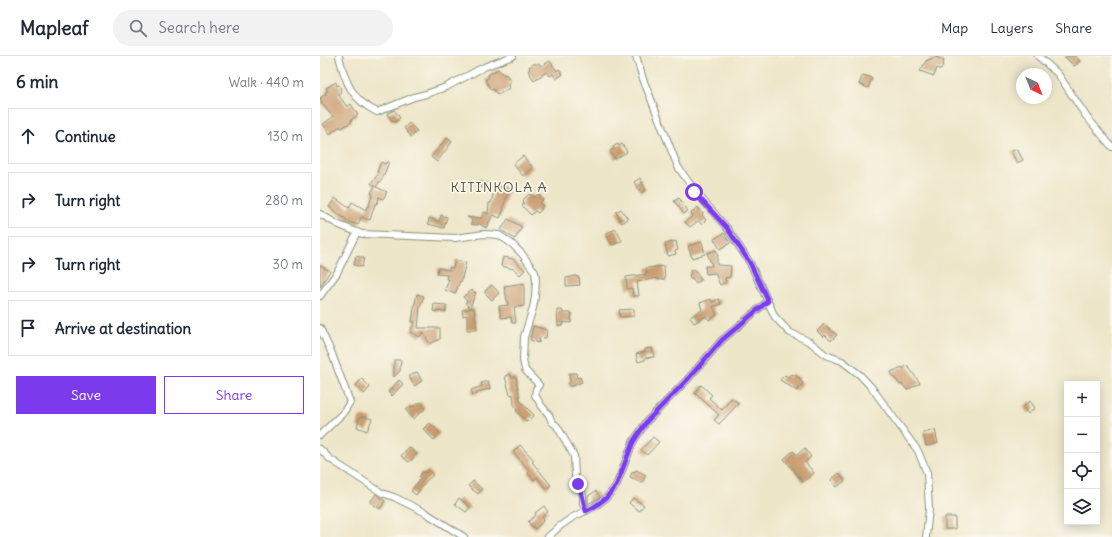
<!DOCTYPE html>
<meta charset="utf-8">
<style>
body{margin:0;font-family:Delius,sans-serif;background:#f2f2f3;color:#1f2937}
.controls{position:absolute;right:12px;bottom:12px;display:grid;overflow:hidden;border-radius:0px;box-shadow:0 2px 10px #0003}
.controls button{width:36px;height:36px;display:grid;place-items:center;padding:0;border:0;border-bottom:1px solid #e0e1e3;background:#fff;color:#1f2937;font:20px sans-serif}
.compass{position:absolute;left:696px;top:12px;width:36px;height:36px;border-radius:50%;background:#fff;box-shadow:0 2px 10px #0003;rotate:137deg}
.stop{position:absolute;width:12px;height:12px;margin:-9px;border:3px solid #7c3aed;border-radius:50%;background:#fff}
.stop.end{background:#7c3aed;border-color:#fff;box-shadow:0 1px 4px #0008}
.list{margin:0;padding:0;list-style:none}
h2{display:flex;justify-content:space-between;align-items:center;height:52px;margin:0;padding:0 16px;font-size:17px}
h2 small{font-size:13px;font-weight:400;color:#747a83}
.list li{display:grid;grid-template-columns:26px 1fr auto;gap:12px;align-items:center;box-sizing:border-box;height:56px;margin:0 8px 8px;padding:0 8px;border:1px solid #e0e1e3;border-radius:0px}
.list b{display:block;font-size:15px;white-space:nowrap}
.list em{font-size:13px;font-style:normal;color:#747a83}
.actions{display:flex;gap:8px;padding:12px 16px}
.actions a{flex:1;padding:9px 0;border:1px solid #7c3aed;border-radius:0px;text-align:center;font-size:14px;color:#7c3aed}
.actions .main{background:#7c3aed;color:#fff}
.icon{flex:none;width:22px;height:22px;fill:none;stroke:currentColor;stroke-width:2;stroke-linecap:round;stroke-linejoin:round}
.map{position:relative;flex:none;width:792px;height:481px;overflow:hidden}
header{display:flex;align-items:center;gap:24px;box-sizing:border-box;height:56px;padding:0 20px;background:#fff;border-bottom:1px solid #e0e1e3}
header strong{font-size:19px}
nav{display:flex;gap:22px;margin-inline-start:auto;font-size:14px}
.search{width:280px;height:36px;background:#f2f2f3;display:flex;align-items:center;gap:10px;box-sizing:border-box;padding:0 14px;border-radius:22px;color:#747a83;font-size:15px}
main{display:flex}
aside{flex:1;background:#fff}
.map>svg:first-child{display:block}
</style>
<header>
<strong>Mapleaf</strong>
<div class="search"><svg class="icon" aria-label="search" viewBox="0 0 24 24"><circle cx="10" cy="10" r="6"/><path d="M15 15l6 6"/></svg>Search here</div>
<nav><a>Map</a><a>Layers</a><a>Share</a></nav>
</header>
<main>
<aside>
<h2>6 min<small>Walk · 440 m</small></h2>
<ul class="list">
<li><svg class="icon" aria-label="ahead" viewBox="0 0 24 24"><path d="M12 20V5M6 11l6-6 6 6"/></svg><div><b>Continue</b></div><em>130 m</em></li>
<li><svg class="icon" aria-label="right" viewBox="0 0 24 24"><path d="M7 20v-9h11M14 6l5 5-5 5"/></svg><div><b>Turn right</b></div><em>280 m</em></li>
<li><svg class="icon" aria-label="right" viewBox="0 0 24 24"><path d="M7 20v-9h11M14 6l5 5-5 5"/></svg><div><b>Turn right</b></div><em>30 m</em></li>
<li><svg class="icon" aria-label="arrive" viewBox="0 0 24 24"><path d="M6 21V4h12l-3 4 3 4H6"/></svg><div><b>Arrive at destination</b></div></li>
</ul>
<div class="actions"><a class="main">Save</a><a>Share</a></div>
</aside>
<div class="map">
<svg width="792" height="481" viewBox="0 0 792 481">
<rect width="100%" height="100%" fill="#fbf7ec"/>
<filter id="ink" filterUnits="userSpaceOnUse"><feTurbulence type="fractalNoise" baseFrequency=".025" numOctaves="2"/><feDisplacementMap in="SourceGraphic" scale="8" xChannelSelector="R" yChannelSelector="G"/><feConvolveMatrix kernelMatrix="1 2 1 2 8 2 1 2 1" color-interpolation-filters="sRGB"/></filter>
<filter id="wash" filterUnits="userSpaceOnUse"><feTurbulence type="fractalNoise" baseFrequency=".012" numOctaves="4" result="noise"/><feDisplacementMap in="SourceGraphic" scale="16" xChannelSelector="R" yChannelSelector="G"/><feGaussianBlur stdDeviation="0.9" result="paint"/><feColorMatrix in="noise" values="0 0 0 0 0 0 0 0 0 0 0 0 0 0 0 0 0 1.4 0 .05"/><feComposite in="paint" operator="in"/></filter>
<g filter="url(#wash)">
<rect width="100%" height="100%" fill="#eee6c9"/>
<g id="blocks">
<g fill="#ca9c6e">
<path d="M744,0H755L760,5L754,10Z"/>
<path d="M616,1L624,5L621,14L617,12L614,20L600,15L606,5Z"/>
<path d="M230,5L237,15L239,13L243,18L236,23L233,18L230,20L227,16L214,24L208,15L210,13L209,11L215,7L216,9L219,7L221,10Z"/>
<path d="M178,13L184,19L186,18L191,25L188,27L189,32L178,39L173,33L171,34L165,24L169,21L168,19Z"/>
<path d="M543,19L552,22L548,32L539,28Z"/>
<path d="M16,26L17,30L19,29L21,33L20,34L21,36L18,38L27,51L31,48L38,59L31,64L32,66L21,72L20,70L10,78L3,68L13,61L2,48L0,42L6,38L5,36L8,35L6,32Z"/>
<path d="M74,54L80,62L75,66L73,64L72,65L67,58Z"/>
<path d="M89,67L97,75L91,81L84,72Z"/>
<path d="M127,82L132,86L117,106L111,101Z"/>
<path d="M298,88L299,90L302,88L307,96L295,103L290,95L294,93L293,91Z"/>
<path d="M697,93L703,104L697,107L691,95Z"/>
<path d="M203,100L213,112L203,120L193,108Z"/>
<path d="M68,105L69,106L63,121L56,131L67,136L63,143L59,141L57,148H55L50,164L41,161L38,169L26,165L27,164L9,151L15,142L29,152L32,146L46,154L47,150L48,151L53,138L51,137L55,130L51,127L59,117L57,116L61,106L65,108Z"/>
<path d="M320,122L326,134L321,137L314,126Z"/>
<path d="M160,125L189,133L183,152L184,153L180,162L173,159L166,172L158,167V169L151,168L152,163L147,161L161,162L164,156L168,158L169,147H171L174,135L159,130Z"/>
<path d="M209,138L215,141L218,138L223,144L220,147L223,150L221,152L222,153L218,157L215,155L211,159L202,150L204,147L203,144Z"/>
<path d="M359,142L368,155L364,158L354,145Z"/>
<path d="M378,151L383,158L382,159L386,164L382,168L378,165L370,171L365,166L373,160L371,157Z"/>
<path d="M301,153L308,163L302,167L296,156Z"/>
<path d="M121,159L127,161L124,172L108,168L109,162L119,165Z"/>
<path d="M188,163L202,171L195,183L181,174Z"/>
<path d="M296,173L302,185L292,189L286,177Z"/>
<path d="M404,177L410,187L400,193L394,183Z"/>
<path d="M356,185L358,194L355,195L356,198L348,200L345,188Z"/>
<path d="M382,186L385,198L372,202L368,190Z"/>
<path d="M396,194L398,201H397V209L411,210L410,221L405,222L406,226L400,229L395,217L386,218L385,210H392L387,197Z"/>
<path d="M36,200L44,202L42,211L34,209Z"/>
<path d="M183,201L193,203L205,214L200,219L194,213L181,210Z"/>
<path d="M135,204L146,206L141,226L140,225L135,238L125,234L129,223H126L127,219L117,218L118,212L129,214L130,211L133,212Z"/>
<path d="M0,209L10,215L0,231Z"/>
<path d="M344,210L345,223L338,224V222L317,226L319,240H313L312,232L307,233L306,221L327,218L326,212Z"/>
<path d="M371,214H375L377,217L381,224L376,227L373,223L369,221Z"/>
<path d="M256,220L257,221H259L260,229L246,230V222Z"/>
<path d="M204,227V250L194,251L196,267H192L191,261L181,262L179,250L188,249L184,230Z"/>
<path d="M172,229L179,237L172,244L165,237V235Z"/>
<path d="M152,234L155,237L156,236L150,252L145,247L147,245L143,241Z"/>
<path d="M97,238L104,240L100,251L98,272H120V283L110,288L103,276L100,281L90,276L95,266H92L94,251Z"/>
<path d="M391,243L392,246L399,243L401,248L393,251L397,259L389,264L386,260L374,267L370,261L382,254L380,247Z"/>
<path d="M114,248L126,249V256L113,255Z"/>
<path d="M154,252L157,274H147V259L143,260L142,254Z"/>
<path d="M314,253V260L300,261L299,254Z"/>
<path d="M237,254H242L243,257H252L251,267L243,266L244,269L238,270Z"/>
<path d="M504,268L517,279L511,285L505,279L503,281L497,275Z"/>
<path d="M213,270L227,274L226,282L220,281L219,287L210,284Z"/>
<path d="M332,292L334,301L325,302V304L318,306L316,298L325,296V293Z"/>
<path d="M74,304H81L80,315L74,321Z"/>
<path d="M587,309L600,327L587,334L582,328L580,329L575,322H574L571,316L582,311L583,313Z"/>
<path d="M97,316L102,325L94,330L89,320Z"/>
<path d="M249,317H256L257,322L260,321L262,326L250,331L248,327L250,326Z"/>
<path d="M190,318L191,321H196L200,345L214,359L207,366L196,355L197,354L194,348L193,338L190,339L185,320Z"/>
<path d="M472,318L480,322L479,324L483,327L477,335L460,324L465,319L469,322Z"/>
<path d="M42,323L50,331L44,338L36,329Z"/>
<path d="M79,324L83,328L72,340L68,336Z"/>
<path d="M168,325L170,333L157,336L158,338L153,339L151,334L162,330L161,327Z"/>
<path d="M381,329L392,339L389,342L402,354L411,342L419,347L399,368L394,364L399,359L375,337Z"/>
<path d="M710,345L715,352L708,358L703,351Z"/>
<path d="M101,346L105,353L93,363L86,354L90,350L92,351Z"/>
<path d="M42,360L52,363L47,375L37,371L39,362H41Z"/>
<path d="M110,367L120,377L114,384L103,373Z"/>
<path d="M615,374L618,387L606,390L603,377Z"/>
<path d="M333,381L339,386L327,399L321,394Z"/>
<path d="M200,389L214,404L212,406L231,429L226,433L217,421L214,424L208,417L210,415L193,396Z"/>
<path d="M89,391L97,398L89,406L81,400Z"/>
<path d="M485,392L491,401L485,406L494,417L483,426L464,403L473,395L477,399Z"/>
<path d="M108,414L113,419L105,426L96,439L91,435L101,422L99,421L102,416L105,417Z"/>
<path d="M316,414L326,419L322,427L310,421L313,415L314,416Z"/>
<path d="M519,417L525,425L517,431L511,424Z"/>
<path d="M153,425L162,433L158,438L148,430Z"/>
<path d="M276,435L280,441L268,448V440Z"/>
<path d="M56,438L65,445L60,453L50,446Z"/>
<path d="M139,442L150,451L146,456L135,448Z"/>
<path d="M313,442L324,449L319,455L309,447Z"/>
<path d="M224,450L228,456L222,461L224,464L215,473L208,466L216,459L215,457Z"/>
<rect x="625" y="461" width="10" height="12"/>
</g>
</g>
</g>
<g filter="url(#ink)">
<use href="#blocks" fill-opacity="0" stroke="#86927e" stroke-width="1"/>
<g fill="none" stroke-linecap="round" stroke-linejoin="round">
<g stroke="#86927e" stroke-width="8">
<g id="minor">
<path d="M19,0C25,26 32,44 57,56L94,41L106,38L126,31L164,11L193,0"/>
<path d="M316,0L323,23L358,111L375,135L407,172L430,207L455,261L469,276L490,286L506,299L522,305L540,319L552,332L598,395L607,417L609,453L606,481"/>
<path d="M718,0L738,18L766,60L792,91"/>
<path d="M0,158L19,169L42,178L135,182L164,178L179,179L192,188L202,198L215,216L216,224L215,241L213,252L204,281L203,304L205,314L219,329L216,333L215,339L221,349L229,359L232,366L237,370L254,400L255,420L263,439V447L266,455"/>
<path d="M0,240L17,217L37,176"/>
<path d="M0,272L12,298L30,346L23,357L0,379"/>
<path d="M0,393L10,403L62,437L74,441L106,457L144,481"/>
<path d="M228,481L240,470L253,461L274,451L286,442L296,430L313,386L327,365L367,324L402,284L448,245"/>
</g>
</g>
<use href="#minor" stroke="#fff" stroke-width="6"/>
</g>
</g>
<g fill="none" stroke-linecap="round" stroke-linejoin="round" filter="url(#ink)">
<path stroke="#7c3aed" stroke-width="5" d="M258,428C263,437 263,446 266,455L274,451L286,442L296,430L313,386L327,365L367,324L402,284L448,245L430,207L407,172L374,136"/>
</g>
<g text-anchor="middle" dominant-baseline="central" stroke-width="3.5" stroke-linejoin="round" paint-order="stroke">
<g font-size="14" letter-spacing="1" fill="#5b5e48" stroke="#fbf7ec">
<text x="179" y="131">KITINKOLA A</text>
</g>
</g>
</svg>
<div class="controls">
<button>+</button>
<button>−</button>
<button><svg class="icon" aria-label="locate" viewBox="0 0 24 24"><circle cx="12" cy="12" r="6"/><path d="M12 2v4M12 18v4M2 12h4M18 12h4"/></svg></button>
<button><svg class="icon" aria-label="layers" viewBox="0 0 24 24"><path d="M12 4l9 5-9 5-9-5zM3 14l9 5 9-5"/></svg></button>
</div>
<svg class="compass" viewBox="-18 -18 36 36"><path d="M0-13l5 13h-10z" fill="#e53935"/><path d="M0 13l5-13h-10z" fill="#747a83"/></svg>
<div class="stop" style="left:374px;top:136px"></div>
<div class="stop end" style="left:258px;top:428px"></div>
</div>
</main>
